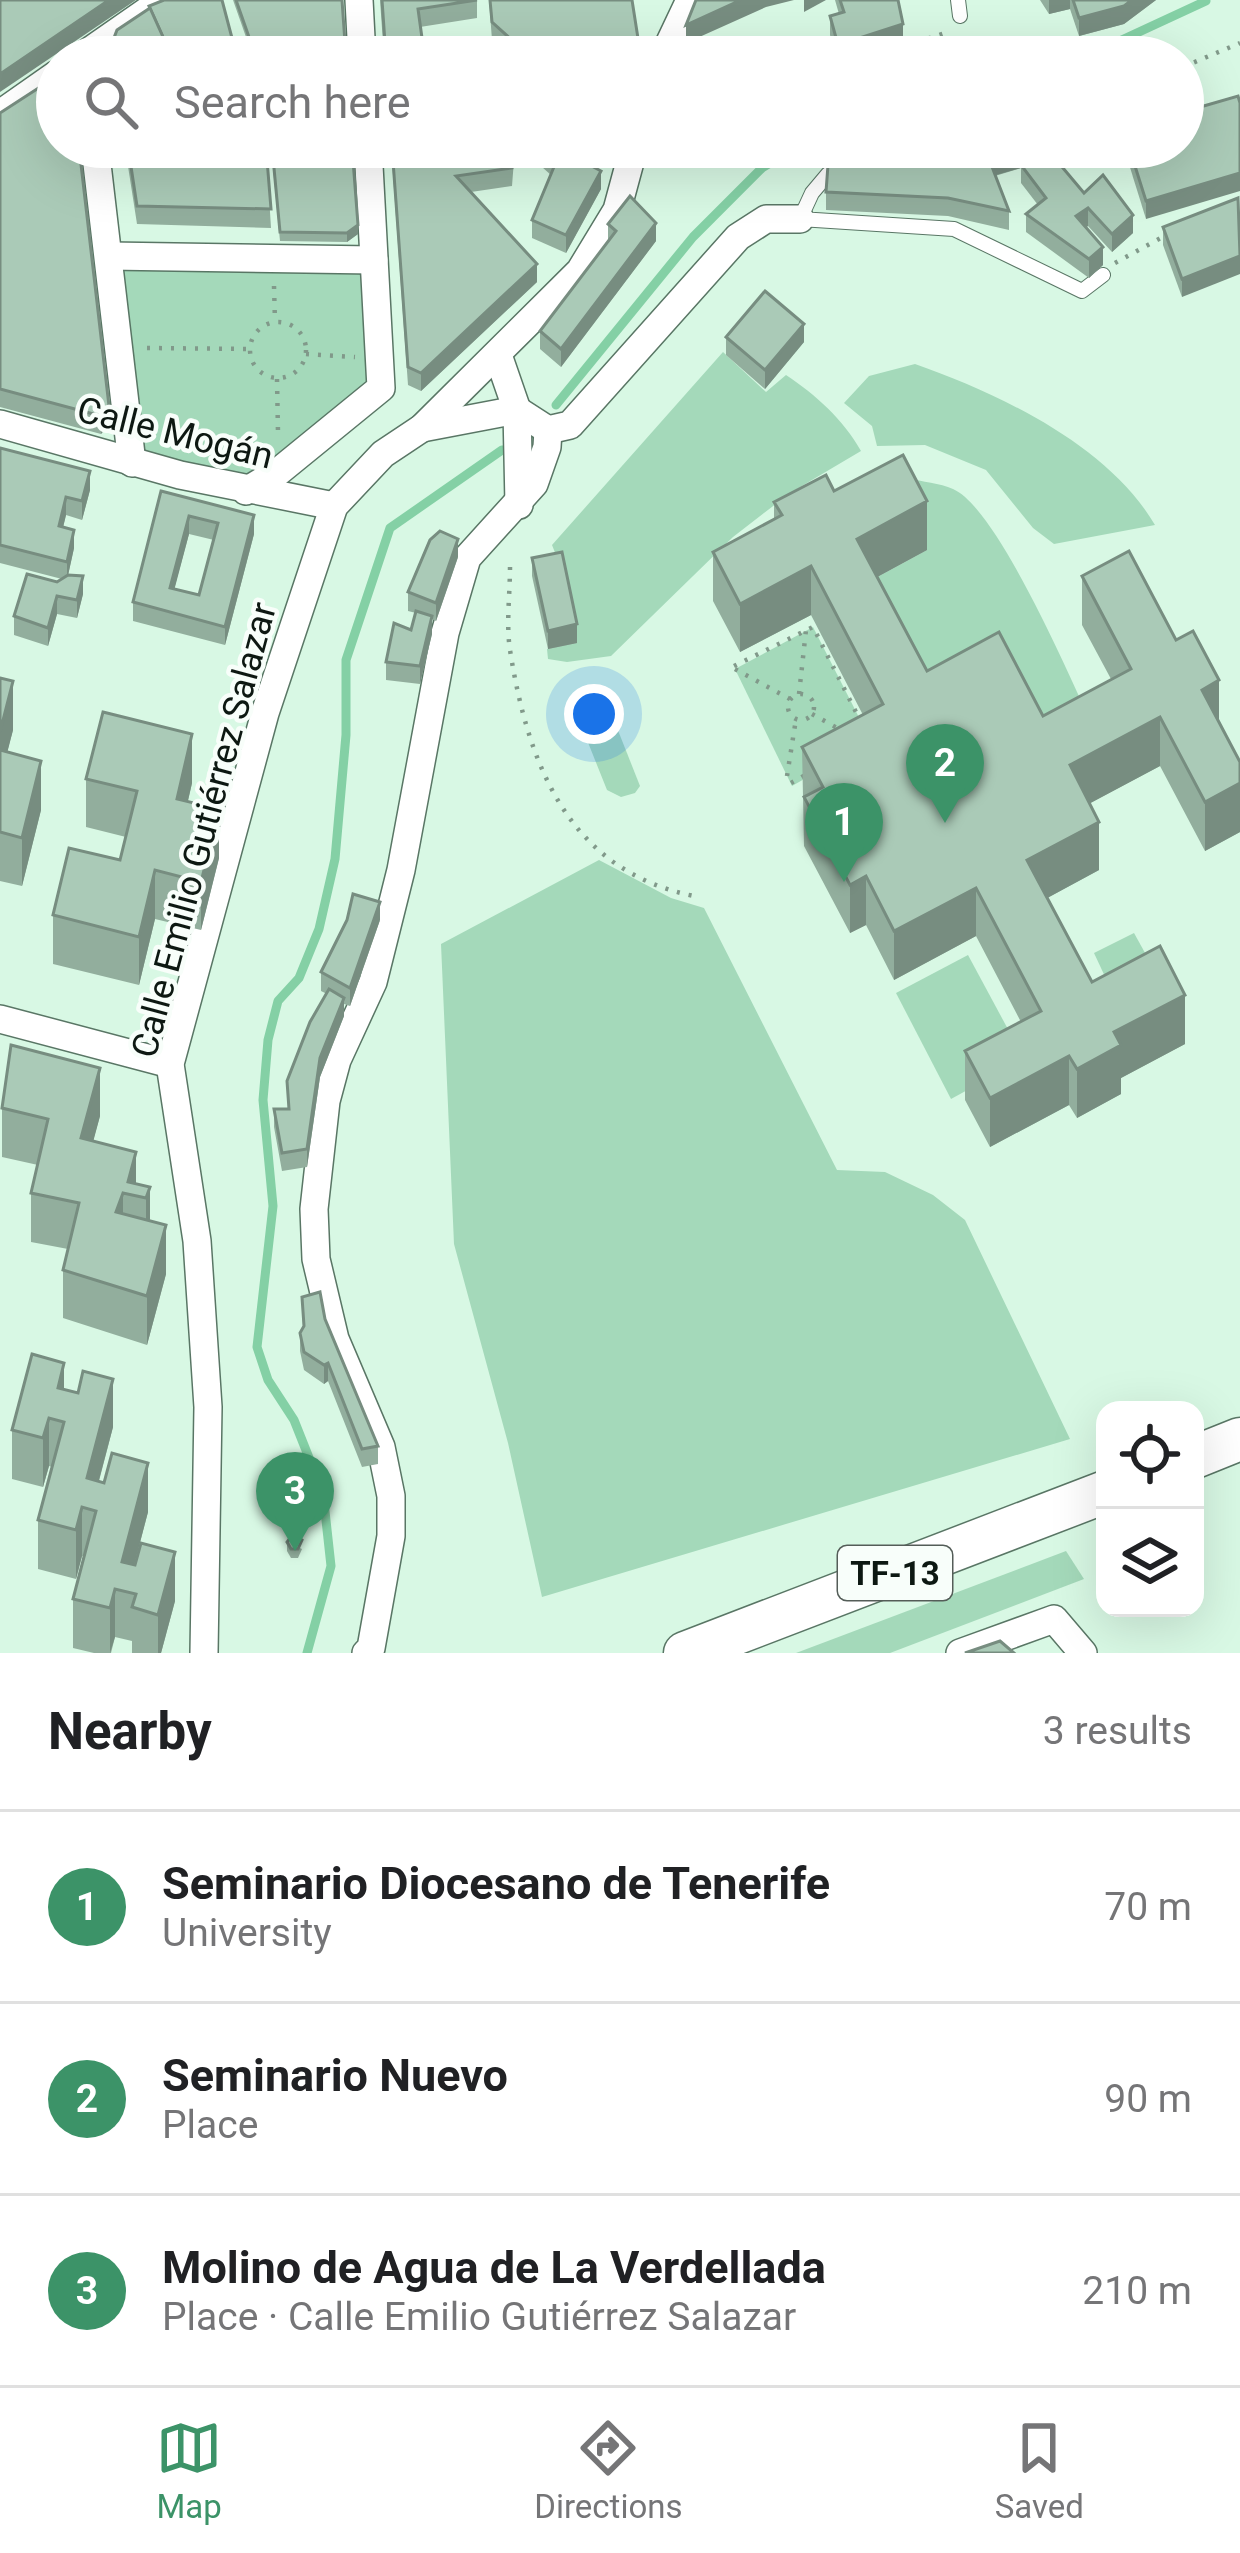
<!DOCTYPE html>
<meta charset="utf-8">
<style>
body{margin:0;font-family:Roboto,sans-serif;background:#f2f2f2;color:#202124}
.controls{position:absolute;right:36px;bottom:36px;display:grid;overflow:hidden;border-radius:24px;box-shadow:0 12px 48px #0002}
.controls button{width:108px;height:108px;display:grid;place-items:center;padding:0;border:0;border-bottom:3px solid #e0e0e0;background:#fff;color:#202124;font:60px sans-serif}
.you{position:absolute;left:594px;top:714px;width:42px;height:42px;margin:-30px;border:9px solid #fff;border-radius:50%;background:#1a73e8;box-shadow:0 0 0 18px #1a73e833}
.badge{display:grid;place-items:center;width:78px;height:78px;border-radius:50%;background:#3c9368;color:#fff;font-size:39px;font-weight:700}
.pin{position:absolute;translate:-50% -99px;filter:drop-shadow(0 3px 6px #0008)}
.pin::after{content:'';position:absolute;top:63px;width:42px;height:36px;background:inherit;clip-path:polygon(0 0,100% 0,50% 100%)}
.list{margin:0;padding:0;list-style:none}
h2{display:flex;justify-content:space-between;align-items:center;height:156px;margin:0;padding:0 48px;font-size:51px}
h2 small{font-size:39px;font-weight:400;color:#757577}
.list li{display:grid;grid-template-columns:78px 1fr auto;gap:36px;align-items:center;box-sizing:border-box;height:192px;padding:0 48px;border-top:3px solid #e0e0e0}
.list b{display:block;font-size:45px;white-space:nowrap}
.list p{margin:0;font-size:39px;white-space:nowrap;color:#757577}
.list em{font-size:39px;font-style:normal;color:#757577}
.icon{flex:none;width:66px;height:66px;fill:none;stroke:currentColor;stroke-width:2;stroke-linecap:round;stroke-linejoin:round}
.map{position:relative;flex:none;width:1240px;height:1653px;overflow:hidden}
.search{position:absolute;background:#fff;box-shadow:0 12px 48px #0002;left:36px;right:36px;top:36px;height:132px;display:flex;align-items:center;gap:30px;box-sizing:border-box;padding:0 42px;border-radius:66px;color:#757577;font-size:45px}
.sheet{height:732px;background:#fff}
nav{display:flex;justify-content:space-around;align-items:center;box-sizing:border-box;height:168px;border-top:3px solid #e0e0e0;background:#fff;font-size:33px;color:#757577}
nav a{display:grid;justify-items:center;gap:6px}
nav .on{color:#3c9368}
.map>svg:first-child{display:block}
</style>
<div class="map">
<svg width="1240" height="1653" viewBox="0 0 1240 1653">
<rect width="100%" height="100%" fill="#d8f8e4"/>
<g fill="#a4d9ba">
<path d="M109,256L374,260L381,388L246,491L132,463Z"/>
<path d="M723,352L766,392L786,375C816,395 843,419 861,451L790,493L733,537L611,656L567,662L548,659L547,649L576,643L562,570L552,545Z"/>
<path d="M915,364C1000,394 1108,445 1155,525L1054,544L1033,528L986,470L925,445L877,446L872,426L844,403L869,376Z"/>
<path d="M908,478C922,482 940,483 953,489C999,509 1073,685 1097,735L927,719L857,588L927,550Z"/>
<path d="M813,627L871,741L792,786L735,669Z"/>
<path d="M584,692L606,700L640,786L635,793L621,797L607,790L575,710V698Z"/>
<path d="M599,860L671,898L704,908L837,1170L885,1172L933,1195L965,1220L1070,1439L542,1597L508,1443L454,1244L441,944Z"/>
<path d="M1134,933L1160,980L1115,998L1094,953Z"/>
<path d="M968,955L1024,1059L951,1099L896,993Z"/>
<path d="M1066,1551L1084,1579L890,1653H796Z"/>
</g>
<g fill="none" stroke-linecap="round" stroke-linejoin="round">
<g stroke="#84d0a5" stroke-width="9">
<path d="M1085,57L1206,1"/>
<path d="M556,405L693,237L762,168L797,147"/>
<path d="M307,1653L331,1566L323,1493L294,1420L268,1380L257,1347L273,1206L263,1100L268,1040L278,1001L299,978L319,929L335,859L346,735V660L390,528L502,450"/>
</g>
<g stroke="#597665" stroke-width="16">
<g id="service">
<path d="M958,0L960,16"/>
<path d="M828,174L812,193L800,219L954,229L1082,291L1103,275"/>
</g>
</g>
<g stroke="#597665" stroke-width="30">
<g id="minor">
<path d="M359,0L362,57"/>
<path d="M81,57L163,0"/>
<path d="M663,57L690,0"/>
<path d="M0,114L57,74"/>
<path d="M95,147L132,463"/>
<path d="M109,256L374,260"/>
<path d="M498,355L517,410L519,505"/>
<path d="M517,410L548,430L570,425L738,237L766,219H800"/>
<path d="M0,424L180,475L334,506"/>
<path d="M422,428L517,410"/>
<path d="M246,491L278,472L381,388L368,147"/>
<path d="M0,1019L170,1064"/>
<path d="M204,1653L208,1407L197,1241L170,1064L265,713L334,506L383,454L422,428L580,271L617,210L634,147"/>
<path d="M366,1653L371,1648L391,1536V1496L381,1447L335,1339L316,1259L314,1209L326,1101L337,1060L373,982L401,870L445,633L467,558L534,484L547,447L548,430"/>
<path d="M960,1653L1054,1619L1083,1653"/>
</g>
</g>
<g stroke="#597665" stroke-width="45">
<g id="primary">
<path d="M1195,1457L1240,1439"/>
<path d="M685,1653L1105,1492"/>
</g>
</g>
<g stroke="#81998a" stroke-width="4.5" stroke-dasharray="3 9" stroke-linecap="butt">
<path d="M1066,45L1067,57"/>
<path d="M871,57L945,33"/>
<path d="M1183,67L1240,43"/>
<path d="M813,147L819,159"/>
<path d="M659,159L675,147"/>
<path d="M843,165L885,147"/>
<path d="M1115,263L1168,234"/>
<path d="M274,286L275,322"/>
<circle cx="278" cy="350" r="28"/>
<path d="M147,348L250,349"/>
<path d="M306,354L355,357"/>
<path d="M277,379L278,433"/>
<path d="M510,567C510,594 506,624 510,650C528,765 569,871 694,896"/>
<path d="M734,666L813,627L860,720"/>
<path d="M735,669L790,699"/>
<circle cx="801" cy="707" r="13"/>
<path d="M799,694L806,630"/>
<path d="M812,714L839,729"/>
<path d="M787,776L796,719"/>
<path d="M791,783L807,774"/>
</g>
<use href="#service" stroke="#fff" stroke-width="14"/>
<use href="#minor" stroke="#fff" stroke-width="27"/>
<use href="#primary" stroke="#fff" stroke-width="42"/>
</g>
<g fill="#92ae9d" fill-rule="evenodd">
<path d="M233,0H342L346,57H253Z"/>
<path d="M380,0H477V18L420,27L422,38L492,40L489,0H632L640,57H511L501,49L506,57H384Z"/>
<path d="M835,0H898L903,42L857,57H836L830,35V16L839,14Z"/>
<path d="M1040,0H1156L1124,24L1079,36L1070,9L1049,14Z"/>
<path d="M0,113L109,424L101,434L0,407Z"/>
<path d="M125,147H266L271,228L137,224Z"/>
<path d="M271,147H352L358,234L347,242L280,241Z"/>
<path d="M391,147H515L512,186L471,192L537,282L421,391L408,385Z"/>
<path d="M1128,147H1183L1146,219L1128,161Z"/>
<path d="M542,149L583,161L601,189L566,253L532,238V220L551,175L542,167Z"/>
<path d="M1031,158L1084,193L1133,233L1112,252L1088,226L1086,227L1103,265L1089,278L1026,232V214L1038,205L1021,183V168L995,176L1009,211V230L948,216L826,210V192L871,166Z"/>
<path d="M1238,198L1182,297L1163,245V227Z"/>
<path d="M608,224L656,241L561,367L540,349V331L608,242Z"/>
<path d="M726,337L804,342L765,389L726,355Z"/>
<path d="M0,448L90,490L82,520L66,515L63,527L74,548L68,575L83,594L77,618L57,614L48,646L14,635V616L62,579L0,563Z"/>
<path d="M161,491L254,534L225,645L133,621V602ZM189,534L214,540L199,595L174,589Z"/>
<path d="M834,491L927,550L877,577L927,671L1043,716L1111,679L1082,625V576L1219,722L1240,762V832L1205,851L1160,766L1090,803L1099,870L1047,898L1092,982L1185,1044L1121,1078V1094L1077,1118L1069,1105L990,1147L965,1100V1051L1021,1022L976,936L894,980L866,925L850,933L804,846L802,747L863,715L811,615L740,652L713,601V552L774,519V502Z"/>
<path d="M458,557L436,621L432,619V634L420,684L386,680V662L411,630L416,613L408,611V592Z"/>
<path d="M532,558L577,643L548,649L532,576Z"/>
<path d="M0,678L13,730L7,752L41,810L22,886L0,881Z"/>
<path d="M86,779L192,783L188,801L219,858L201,930L155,919L139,985L53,964V915L120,860L126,837L86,827Z"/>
<path d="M380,920L350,1006L344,1004V1016L320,1077L307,1167L282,1171L274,1127V1109H288L287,1081L327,994L321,991V972Z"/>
<path d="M2,1108L100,1116L93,1141L136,1184L150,1187V1221L166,1274L147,1345L63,1318V1270L68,1249L31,1242V1193L38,1165L2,1157Z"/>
<path d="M302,1297L325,1319L378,1446V1464L362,1467L328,1381L324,1384L304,1370L300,1351V1333L303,1328Z"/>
<path d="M64,1389L113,1427L99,1481L148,1512L134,1565L175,1601L161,1653H132V1641L115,1637L111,1653H94L73,1648V1599L84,1557L82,1556L76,1579L38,1569V1520L52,1467L49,1466L43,1487L12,1479V1430Z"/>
<path d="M287,1542L302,1549L298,1558H291L287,1551Z"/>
</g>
<g fill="#778d80">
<path d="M109,0H136L0,92V74Z"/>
<path d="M741,0H794L766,7L686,43V25Z"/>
<path d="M804,0H826L804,12Z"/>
<path d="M1049,0H1070V9L1049,14Z"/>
<path d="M1132,0H1156L1124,24L1079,36V18Z"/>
<path d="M903,24V42L857,57H838V45Z"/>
<path d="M580,147H594L573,174V156Z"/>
<path d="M1031,147V165H1021V168L989,177V159Z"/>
<path d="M601,171V189L566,253V235Z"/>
<path d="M1240,173V191L1146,219V201Z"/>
<path d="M1088,208V226L1076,234V216Z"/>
<path d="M1133,215V233L1112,252V234Z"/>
<path d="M656,223V241L561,367V349Z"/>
<path d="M358,225V234L347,242V233Z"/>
<path d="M1103,247V265L1089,278V259Z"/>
<path d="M1240,256V274L1182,297V279Z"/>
<path d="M537,264V282L421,391V373Z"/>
<path d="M804,324V342L765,389V370Z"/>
<path d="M109,406V424L101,434V416Z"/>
<path d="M90,471V490L82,520V501Z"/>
<path d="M66,497V515L59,544V526Z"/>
<path d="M927,501V550L857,588V539Z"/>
<path d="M254,515V534L225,645V627Z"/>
<path d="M189,516V534L170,606V588Z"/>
<path d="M74,530V548L67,580V562Z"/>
<path d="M458,539V557L436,621V603Z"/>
<path d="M811,566V615L740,652V604Z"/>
<path d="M83,576V594L77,618V600Z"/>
<path d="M57,596V614L48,646V628Z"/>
<path d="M432,616V634L420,684V666Z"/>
<path d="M577,624V643L548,649V631Z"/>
<path d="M1219,680V729L1202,690Z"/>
<path d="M13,681V730L0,781V732Z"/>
<path d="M1160,717V766L1070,814V765Z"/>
<path d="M192,734V783L177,847V799Z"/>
<path d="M41,761V810L22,886V838Z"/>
<path d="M1240,783V832L1205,851V802Z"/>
<path d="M219,809V858L201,930V882Z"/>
<path d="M1099,822V870L1027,909V860Z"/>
<path d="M155,870V919L139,985V937Z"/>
<path d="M866,876V925L850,933V885Z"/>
<path d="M976,888V936L894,980V931Z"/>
<path d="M380,902V920L350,1006V988Z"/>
<path d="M1185,995V1044L1121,1078V1094L1077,1118V1069L1114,1032Z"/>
<path d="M344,998V1016L320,1077L307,1167V1149L320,1058Z"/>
<path d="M1069,1056V1105L990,1147V1098Z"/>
<path d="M100,1068V1116L81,1187V1138Z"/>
<path d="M136,1152V1196L128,1182Z"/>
<path d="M150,1187V1236L146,1247V1198Z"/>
<path d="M123,1193V1241L116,1212Z"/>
<path d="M166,1225V1274L147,1345V1296Z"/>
<path d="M64,1363V1411L58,1388Z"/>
<path d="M328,1363V1381L324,1384V1365Z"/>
<path d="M113,1379V1427L91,1510L87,1478Z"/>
<path d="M49,1418V1466L43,1487V1438Z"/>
<path d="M148,1463V1512L127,1592L122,1562Z"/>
<path d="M82,1507V1556L76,1579V1530Z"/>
<path d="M175,1552V1601L161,1653H158V1615Z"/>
<path d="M115,1589V1637L110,1653V1608Z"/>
</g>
<g fill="#aacab7" stroke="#778d80" stroke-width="3" fill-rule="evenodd">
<path d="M0,0H109L0,74Z"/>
<path d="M164,0H222L237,57H172L149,6Z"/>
<path d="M236,0H342L346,57H256Z"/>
<path d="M382,0H477L418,9L422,38L497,41L506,57H386Z"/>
<path d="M490,0H632L640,51L638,57H540L514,42L492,22Z"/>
<path d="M696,0H741L686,25Z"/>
<path d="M840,0H898L903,24L838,45L830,16L844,12Z"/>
<path d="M1073,0H1132L1124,6L1079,18Z"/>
<path d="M150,8L172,57H114L112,43L117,30Z"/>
<path d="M57,76V147H79L109,406L101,416L0,389V113Z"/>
<path d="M1238,96L1240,103V173L1146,201L1129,147H1183V112Z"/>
<path d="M128,147H266L271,209L137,206Z"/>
<path d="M272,147H352L358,225L347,233L280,232Z"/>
<path d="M392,147H514L512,168L456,176L537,264L421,373L408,367Z"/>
<path d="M543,147H580L573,156L601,171L566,235L532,220L556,162L542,149Z"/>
<path d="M924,147H1030L989,159L1009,211L948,198L826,192L828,165L871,166Z"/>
<path d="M1047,149L1084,193L1103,175L1133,215L1112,234L1088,208L1076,216L1103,247L1089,259L1026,214L1046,198L1021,165Z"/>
<path d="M630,196L656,223L561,349L540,331L616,231L608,224Z"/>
<path d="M1238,198L1240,256L1182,279L1163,227Z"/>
<path d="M765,291L804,324L765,370L726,337Z"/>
<path d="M0,448L90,471L82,501L66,497L59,526L74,530L67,562L0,545Z"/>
<path d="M903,455L927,501L857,539L927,671L999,632L1043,716L1131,669L1082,576L1129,551L1176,640L1193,631L1219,680L1202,690L1240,762V783L1205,802L1160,717L1070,765L1099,822L1027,860L1092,982L1160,946L1185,995L1114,1032L1121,1045L1077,1069L1069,1056L990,1098L965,1051L1041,1011L976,888L894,931L866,876L850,885L804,797L823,787L802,747L883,704L811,566L740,604L713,552L782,515L774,502L826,475L834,491Z"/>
<path d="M161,491L254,515L225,627L133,602ZM189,516L218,523L199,595L170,588Z"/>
<path d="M440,531L458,539L436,603L408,592L430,540Z"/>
<path d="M562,552L577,624L548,631L532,558Z"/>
<path d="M27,574L57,582L68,575L83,576L77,600L57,596L48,628L14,616Z"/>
<path d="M416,611L432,616L420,666L386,662L394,623L411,630Z"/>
<path d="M0,678L13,681L0,732Z"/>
<path d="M103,712L192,734L177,799L219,809L201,882L155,870L139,937L53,915L69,848L120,860L137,791L86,779Z"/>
<path d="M0,750L41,761L22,838L0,832Z"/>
<path d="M353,894L380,902L350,988L321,972L347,920Z"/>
<path d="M329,989L344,998L320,1058L307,1149L282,1153L274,1109H289L287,1081L310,1022Z"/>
<path d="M11,1045L100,1068L81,1138L136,1152L128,1182L150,1187L146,1198L123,1193L116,1212L166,1225L147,1296L63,1270L79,1203L31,1193L48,1119L2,1108Z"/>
<path d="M320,1292L325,1319L378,1446L362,1449L328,1363L324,1365L304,1352L300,1333L304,1326L302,1297Z"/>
<path d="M32,1354L64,1363L58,1388L78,1393L83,1371L113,1379L87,1478L104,1483L112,1453L148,1463L122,1562L135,1565L141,1543L175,1552L158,1615L132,1607L136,1594L115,1589L110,1608L73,1599L96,1511L82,1507L76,1530L38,1520L64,1422L49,1418L43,1438L12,1430Z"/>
<path d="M293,1534L302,1540L298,1549H291L287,1542Z"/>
<path d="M1000,1641L1014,1653H965Z"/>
</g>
<g text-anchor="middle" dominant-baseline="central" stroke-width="9" stroke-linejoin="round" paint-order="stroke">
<rect fill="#f8fefa" stroke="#545d58" stroke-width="3" x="838" y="1546" width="114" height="54" rx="9"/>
<g font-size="33" font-weight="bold" fill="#0d1812">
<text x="895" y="1573">TF-13</text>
</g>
<g font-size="36" fill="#0d1812" stroke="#f8fefa">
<text transform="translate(175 433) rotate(14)">Calle Mogán</text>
<text transform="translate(204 830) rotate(-75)">Calle Emilio Gutiérrez Salazar</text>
</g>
</g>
</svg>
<div class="controls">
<button><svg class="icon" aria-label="locate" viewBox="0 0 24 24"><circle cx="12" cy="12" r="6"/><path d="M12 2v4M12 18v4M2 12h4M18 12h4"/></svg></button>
<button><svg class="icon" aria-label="layers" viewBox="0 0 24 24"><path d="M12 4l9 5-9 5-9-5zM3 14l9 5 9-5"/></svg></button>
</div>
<div class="you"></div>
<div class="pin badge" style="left:844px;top:882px">1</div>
<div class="pin badge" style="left:945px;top:823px">2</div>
<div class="pin badge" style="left:295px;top:1551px">3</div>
<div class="search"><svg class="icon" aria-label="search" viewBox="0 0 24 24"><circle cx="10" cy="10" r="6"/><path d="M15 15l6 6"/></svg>Search here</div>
</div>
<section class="sheet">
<h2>Nearby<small>3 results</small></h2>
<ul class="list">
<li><span class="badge">1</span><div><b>Seminario Diocesano de Tenerife</b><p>University</p></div><em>70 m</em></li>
<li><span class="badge">2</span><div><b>Seminario Nuevo</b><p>Place</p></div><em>90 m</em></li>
<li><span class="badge">3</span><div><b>Molino de Agua de La Verdellada</b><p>Place · Calle Emilio Gutiérrez Salazar</p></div><em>210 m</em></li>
</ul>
</section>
<nav>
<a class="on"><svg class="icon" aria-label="map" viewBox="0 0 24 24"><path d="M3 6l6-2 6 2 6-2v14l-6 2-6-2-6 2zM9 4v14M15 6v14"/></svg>Map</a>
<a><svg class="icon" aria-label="directions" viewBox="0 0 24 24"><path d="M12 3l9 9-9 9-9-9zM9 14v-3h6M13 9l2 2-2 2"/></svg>Directions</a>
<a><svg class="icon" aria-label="saved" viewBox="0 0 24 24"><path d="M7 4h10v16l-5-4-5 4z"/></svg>Saved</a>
</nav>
